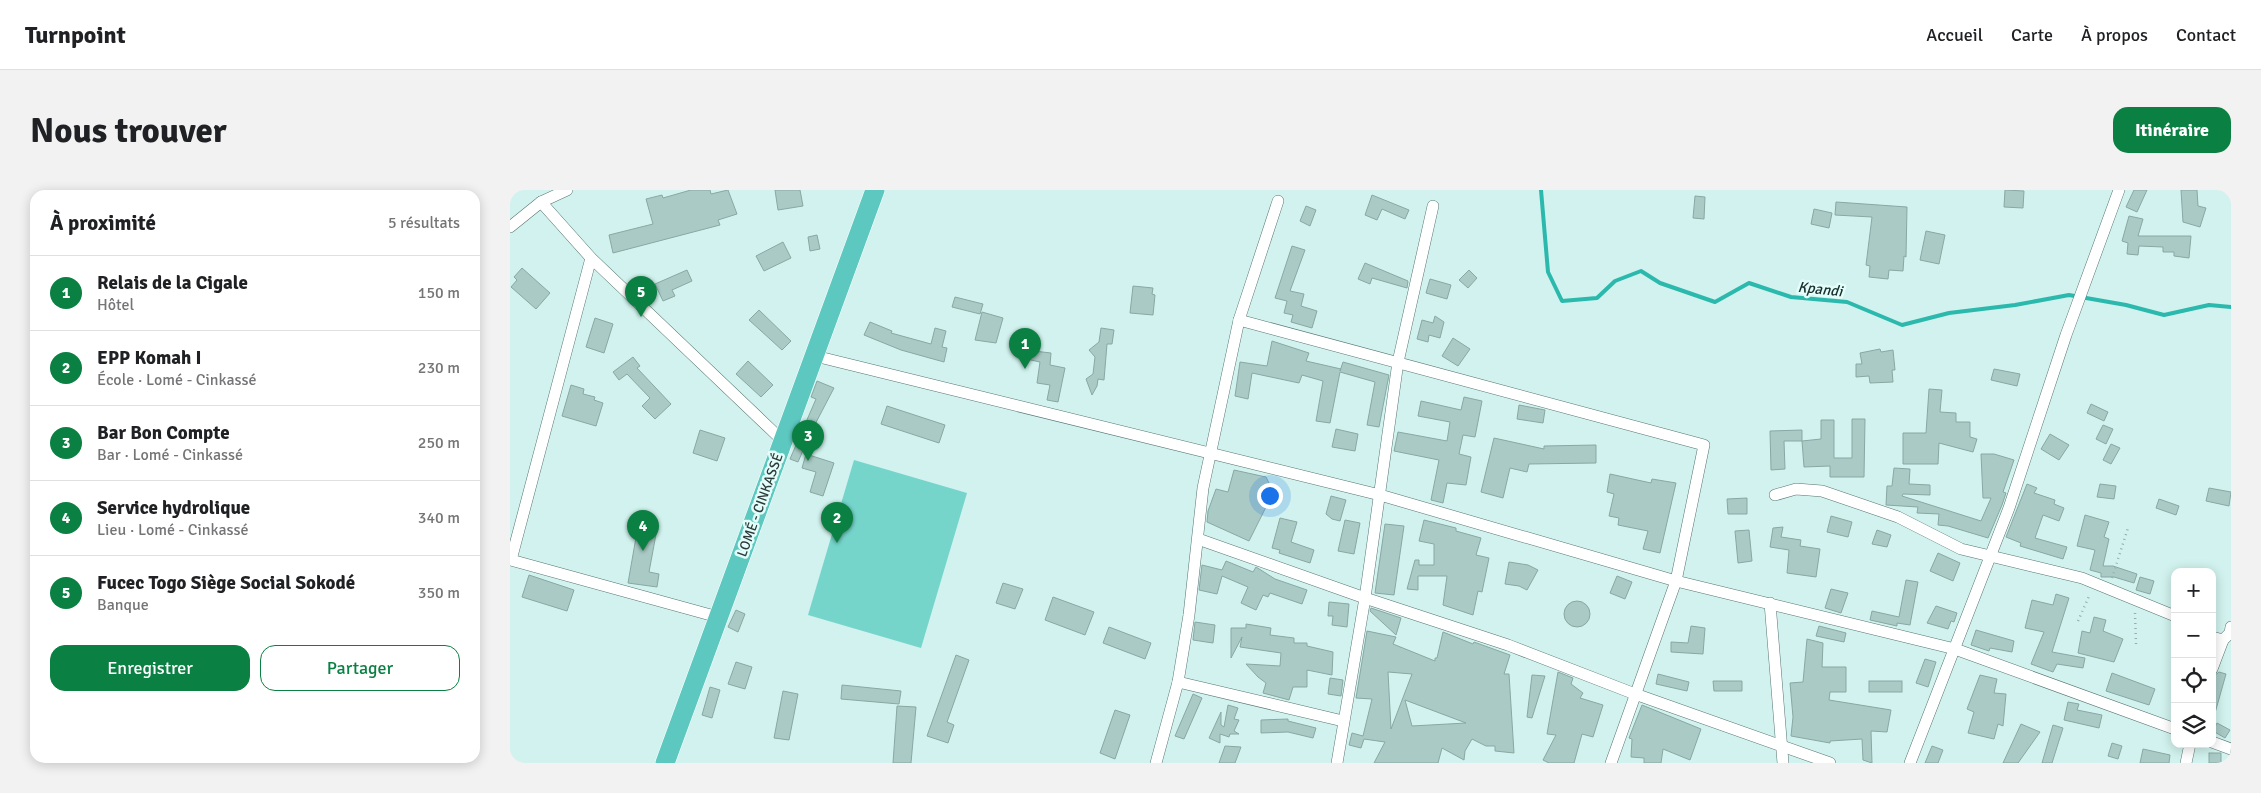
<!DOCTYPE html>
<html lang="fr">
<meta charset="utf-8">
<style>
body{margin:0;font-family:Signika,sans-serif;background:#f2f2f2;color:#202124}
.controls{position:absolute;right:15px;bottom:15px;display:grid;overflow:hidden;border-radius:10px;box-shadow:0 2px 12px #0003}
.controls button{width:45px;height:45px;display:grid;place-items:center;padding:0;border:0;border-bottom:1px solid #e0e0e0;background:#fff;color:#202124;font:25px sans-serif}
.you{position:absolute;left:759px;top:305px;width:18px;height:18px;margin:-12px;border:4px solid #fff;border-radius:50%;background:#1a73e8;box-shadow:0 0 0 8px #1a73e833}
.badge{display:grid;place-items:center;width:32px;height:32px;border-radius:50%;background:#0b8043;color:#fff;font-size:16px;font-weight:700}
.pin{position:absolute;translate:-50% -41px;filter:drop-shadow(0 1px 2px #0008)}
.pin::after{content:'';position:absolute;top:26px;width:18px;height:15px;background:inherit;clip-path:polygon(0 0,100% 0,50% 100%)}
.list{margin:0;padding:0;list-style:none}
h2{display:flex;justify-content:space-between;align-items:center;height:65px;margin:0;padding:0 20px;font-size:21px}
h2 small{font-size:16px;font-weight:400;color:#757577}
.list li{display:grid;grid-template-columns:32px 1fr auto;gap:15px;align-items:center;box-sizing:border-box;height:75px;padding:0 20px;border-top:1px solid #e0e0e0}
.list b{display:block;font-size:19px;white-space:nowrap}
.list p{margin:0;font-size:16px;white-space:nowrap;color:#757577}
.list em{font-size:16px;font-style:normal;color:#757577}
.actions{display:flex;gap:10px;padding:15px 20px}
.actions a{flex:1;padding:11px 0;border:1px solid #0b8043;border-radius:15px;text-align:center;font-size:18px;color:#0b8043}
.actions .main{background:#0b8043;color:#fff}
.icon{flex:none;width:28px;height:28px;fill:none;stroke:currentColor;stroke-width:2;stroke-linecap:round;stroke-linejoin:round}
.map{position:relative;flex:none;width:1721px;height:573px;overflow:hidden;border-radius:15px}
header{display:flex;align-items:center;gap:30px;box-sizing:border-box;height:70px;padding:0 25px;background:#fff;border-bottom:1px solid #e0e0e0}
header strong{font-size:24px}
nav{display:flex;gap:28px;margin-inline-start:auto;font-size:18px}
.intro{display:flex;align-items:center;justify-content:space-between;box-sizing:border-box;height:120px;padding:0 30px}
h1{margin:0;font-size:35px}
.button{padding:12px 22px;border-radius:15px;background:#0b8043;color:#fff;font-size:18px;font-weight:700}
main{display:flex;gap:30px;padding:0 30px}
aside{flex:1;background:#fff;border-radius:15px;box-shadow:0 2px 12px #0003}
.map>svg:first-child{display:block}
</style>
<header>
<strong>Turnpoint</strong>
<nav><a>Accueil</a><a>Carte</a><a>À propos</a><a>Contact</a></nav>
</header>
<div class="intro"><h1>Nous trouver</h1><a class="button">Itinéraire</a></div>
<main>
<aside>
<h2>À proximité<small>5 résultats</small></h2>
<ul class="list">
<li><span class="badge">1</span><div><b>Relais de la Cigale</b><p>Hôtel</p></div><em>150 m</em></li>
<li><span class="badge">2</span><div><b>EPP Komah I</b><p>École · Lomé - Cinkassé</p></div><em>230 m</em></li>
<li><span class="badge">3</span><div><b>Bar Bon Compte</b><p>Bar · Lomé - Cinkassé</p></div><em>250 m</em></li>
<li><span class="badge">4</span><div><b>Service hydrolique</b><p>Lieu · Lomé - Cinkassé</p></div><em>340 m</em></li>
<li><span class="badge">5</span><div><b>Fucec Togo Siège Social Sokodé</b><p>Banque</p></div><em>350 m</em></li>
</ul>
<div class="actions"><a class="main">Enregistrer</a><a>Partager</a></div>
</aside>
<div class="map">
<svg width="1721" height="573" viewBox="0 0 1721 573">
<rect width="100%" height="100%" fill="#d1f2ee"/>
<path fill="#75d5cb" d="M344,270L457,303L411,458L298,425Z"/>
<g fill="none" stroke-linecap="round" stroke-linejoin="round">
<path stroke="#2cb9ad" stroke-width="4" d="M1031,0L1038,82L1052,111L1087,108L1105,91L1131,81L1150,93L1205,112L1239,93L1281,107L1337,112L1392,135L1439,123L1505,115L1559,105L1616,115L1654,125L1699,115L1721,117"/>
</g>
<g fill="#a9cac5" stroke="#88a8a3" fill-rule="evenodd">
<path d="M181,0H200L201,4L218,0L227,24L208,30L210,35L103,63L99,45L143,34L136,9L152,5L153,8Z"/>
<path d="M265,0H290L293,16L268,20Z"/>
<path d="M1495,0L1514,1L1513,18L1494,17Z"/>
<path d="M1624,0H1637L1627,22L1616,17Z"/>
<path d="M1671,0H1687L1688,16L1696,18L1690,37L1673,32Z"/>
<path d="M862,5L899,20L895,29L872,19L867,30L855,25Z"/>
<path d="M1185,6L1195,7L1194,29L1183,28Z"/>
<path d="M1326,12L1397,17L1396,67L1394,66L1393,81L1379,80L1378,89L1359,87L1360,76L1356,75L1362,27L1325,25Z"/>
<path d="M796,16L806,20L800,36L790,31Z"/>
<path d="M1304,19L1322,23L1319,38L1301,34Z"/>
<path d="M1619,26L1633,29L1628,46H1681L1679,68L1664,66V62H1653V57L1629,56L1628,65L1617,64L1618,53L1612,51Z"/>
<path d="M1416,41L1435,45L1429,74L1410,70Z"/>
<path d="M307,45L310,59L300,61L298,47Z"/>
<path d="M273,52L281,68L254,81L246,66Z"/>
<path d="M782,56L795,60L780,101L794,104L791,116L807,121L802,138L781,132L783,125L774,123L777,111L765,108Z"/>
<path d="M855,73L898,91L897,98L862,88L860,94L848,89Z"/>
<path d="M12,78L40,103L26,119L1,97L7,90L4,87Z"/>
<path d="M177,80L182,91L162,100L165,106L153,111L145,94Z"/>
<path d="M959,80L967,88L958,98L949,90Z"/>
<path d="M920,89L941,95L937,109L916,103Z"/>
<path d="M623,96L643,98L642,104L645,105L643,125L620,123Z"/>
<path d="M445,107L473,114L470,124L442,117Z"/>
<path d="M249,120L281,151L272,160L239,130Z"/>
<path d="M472,122L493,128L486,153L465,150Z"/>
<path d="M925,126L934,132L930,148L919,145L918,152L907,149L912,130L923,133Z"/>
<path d="M85,128L103,134L94,163L76,157Z"/>
<path d="M360,132L382,141L381,143L421,154L425,138L436,141L432,157L437,158L434,172L391,160L354,145Z"/>
<path d="M591,138L604,140L602,154H597L594,190L588,189L587,196L582,205L576,189L583,184L585,167L579,160L589,152Z"/>
<path d="M943,148L960,159L948,176L932,166Z"/>
<path d="M762,151L799,163L796,171L831,179L830,181L833,172L879,185L869,237L857,235L865,192L830,182L820,233L806,231L813,191L792,185L789,193L742,183L738,209L725,206L730,172L757,176Z"/>
<path d="M516,154L525,156L524,161L541,163L540,175L555,178L548,212L537,210L540,195L527,193L530,172L512,168Z"/>
<path d="M1370,159L1371,162L1383,160L1385,180H1382L1383,192L1360,193L1359,186L1346,187V174H1352L1350,163Z"/>
<path d="M123,167L130,176L127,178L161,214L145,229L132,216L140,208L117,184L109,190L103,182Z"/>
<path d="M238,171L263,195L251,207L226,184Z"/>
<path d="M1484,179L1510,184L1507,196L1481,190Z"/>
<path d="M307,191L324,198L301,242L288,272L280,269L306,209L301,207Z"/>
<path d="M61,195L74,199L73,204L85,207L84,210L93,213L86,236L52,226Z"/>
<path d="M1419,199L1432,200L1430,222L1446,223V232H1460V247L1467,249L1463,262L1429,253L1428,274H1393V243H1416Z"/>
<path d="M954,207L972,211L965,247L953,245L949,264L961,267L956,295L937,293L933,313L921,310L929,270L884,261L888,242L937,251L940,232L908,226L911,211L951,220Z"/>
<path d="M1581,214L1598,222L1594,231L1577,223Z"/>
<path d="M1009,215L1035,220L1033,233L1007,229Z"/>
<path d="M377,216L435,235L429,253L371,234Z"/>
<path d="M1342,229H1355L1354,287H1320V276L1294,277L1292,251L1311,249V230H1324V268H1342Z"/>
<path d="M1593,235L1603,239L1596,254L1586,249Z"/>
<path d="M826,239L848,244L845,261L822,257Z"/>
<path d="M190,240L215,248L207,271L183,263Z"/>
<path d="M1292,240V251H1274L1275,279L1261,280L1260,241Z"/>
<path d="M1540,244L1559,255L1549,270L1531,259Z"/>
<path d="M984,248L1034,259V256L1086,255V273L1019,274L1017,282L1000,278L993,308L971,302Z"/>
<path d="M1601,254L1610,258L1601,274L1593,270Z"/>
<path d="M296,264L324,273L313,306L300,302L306,282L292,278Z"/>
<path d="M1471,264H1484L1504,270L1493,302L1496,303L1492,315L1478,348L1438,336L1428,335L1429,324L1407,323L1408,317L1376,315L1377,296H1382L1384,278L1400,279L1399,294L1420,295V305L1393,304L1392,306L1471,331L1481,308H1473Z"/>
<path d="M724,280L756,287L759,293L754,310L757,311V315L739,351L697,332L698,321L706,299L718,302Z"/>
<path d="M1100,284L1141,293L1142,289L1166,293L1150,363L1133,359L1138,341L1108,335L1109,328L1099,326L1104,304L1097,302Z"/>
<path d="M1517,294L1527,298L1524,303L1545,310L1544,314L1554,318L1549,331L1533,325L1525,348L1557,357L1553,369L1510,356L1511,353L1496,347Z"/>
<path d="M1590,294L1606,296L1604,309L1587,307Z"/>
<path d="M1699,298L1721,302L1719,316L1696,311Z"/>
<path d="M821,306L836,310L830,331L822,329L816,324Z"/>
<path d="M1237,308V324H1218L1217,309Z"/>
<path d="M1649,309L1669,316L1666,325L1646,318Z"/>
<path d="M1575,325L1599,332L1594,347L1599,349L1593,376H1603L1627,384L1624,393L1604,387H1591V383L1580,380L1585,360L1567,356Z"/>
<path d="M1321,326L1342,332L1338,347L1317,342Z"/>
<path d="M770,328L787,332L781,352L804,360L800,373L769,363L770,360L762,358Z"/>
<path d="M835,330L850,333L844,364L828,361Z"/>
<path d="M914,330L946,338V341L971,348L966,365L979,368L972,402L968,401L963,425L933,415L937,386H908V400L897,399L905,370H909V375H924V354L909,351Z"/>
<path d="M875,334L894,336L884,405L865,403Z"/>
<path d="M128,336L147,339L139,382L149,384L147,397L118,393Z"/>
<path d="M1273,337L1271,347L1291,350L1290,356L1310,359L1306,387L1277,383L1279,360L1260,357L1263,338Z"/>
<path d="M1239,340L1242,371L1228,373L1225,341Z"/>
<path d="M1367,340L1381,345L1377,357L1362,354Z"/>
<path d="M1428,363L1450,373L1443,391L1420,381Z"/>
<path d="M716,371L743,382L746,377L765,389L797,400L792,414L760,403L758,407L753,405L746,420L731,413L738,397L712,386L707,404L689,400L692,375L712,380Z"/>
<path d="M999,372L1018,375L1028,380L1017,400L1009,396L995,394Z"/>
<path d="M19,385L64,400L57,421L12,407Z"/>
<path d="M1107,386L1122,392L1115,409L1100,403Z"/>
<path d="M1630,387L1644,391L1640,404L1626,400Z"/>
<path d="M1396,390L1408,392L1400,435L1387,433V436L1360,430L1362,421L1389,427Z"/>
<path d="M493,393L513,399L505,419L486,413Z"/>
<path d="M1321,399L1338,403L1331,423L1315,418Z"/>
<path d="M1546,404L1559,408L1542,462L1575,468L1573,478L1547,474L1543,482L1521,474L1534,442L1515,438L1522,410L1543,415Z"/>
<path d="M543,407L584,422L575,445L535,430Z"/>
<circle cx="1067" cy="424" r="13"/>
<path d="M819,412L839,414L837,437L822,435L823,426H818Z"/>
<path d="M1426,416L1447,423L1444,432L1441,431L1438,439L1417,433Z"/>
<path d="M861,418L891,428L886,445L860,421Z"/>
<path d="M226,420L235,424L228,442L218,437Z"/>
<path d="M1584,427L1596,430L1593,441L1613,449L1604,472L1568,463L1572,441L1580,443Z"/>
<path d="M685,432L705,435L703,453L683,450Z"/>
<path d="M736,434L761,438L760,445L784,448V453H797V456L823,462L822,485L797,480V497H783L779,510L753,503L756,493L748,487L736,474L770,476L771,463L730,457L732,447L721,468V438H736Z"/>
<path d="M1181,436L1195,438L1193,464L1161,462V452L1178,453Z"/>
<path d="M1309,436L1336,443L1334,452L1306,446Z"/>
<path d="M599,437L641,453L635,469L593,453Z"/>
<path d="M1466,440L1504,451L1502,462L1480,458L1479,461L1461,455Z"/>
<path d="M857,441L886,447L883,454L925,471V468H927L933,442L963,454L964,452L1000,465L994,484H999L1004,563L985,561V556H976L962,549L955,561L954,570L932,558L928,573H864L875,552L854,549L851,558L839,555L842,543L853,546L862,509L846,508ZM878,482L902,484L881,539ZM895,510L956,533L902,536Z"/>
<path d="M1297,449L1313,453L1312,477H1336V502H1320L1319,510L1381,520L1377,542L1361,541L1362,573L1353,570L1352,549L1320,551V553L1281,546L1283,527L1280,493L1293,492Z"/>
<path d="M446,465L459,470L437,532L444,535L438,553L417,546Z"/>
<path d="M1415,469L1426,472L1418,497L1406,493Z"/>
<path d="M226,472L242,477L235,499L218,494Z"/>
<path d="M1048,482L1063,488L1061,494L1073,503L1070,508L1093,515L1083,547L1072,544L1064,573H1039L1033,570L1046,545L1037,544Z"/>
<path d="M1709,482L1716,484L1705,523H1702V491L1704,486Z"/>
<path d="M1602,483L1645,499L1639,515L1596,501Z"/>
<path d="M1148,484L1179,492L1177,501L1146,494Z"/>
<path d="M1022,485L1035,486L1022,528L1017,527Z"/>
<path d="M1470,485L1487,489L1484,503L1496,504L1493,536L1488,534L1484,549L1458,543L1464,522L1457,519Z"/>
<path d="M820,488L833,490L831,506L818,504Z"/>
<path d="M1203,491H1232V501H1204Z"/>
<rect x="1359" y="491" width="33" height="11"/>
<path d="M332,495L391,501L389,514L331,509Z"/>
<path d="M200,497L210,500L202,528L192,525Z"/>
<path d="M273,501L288,504L279,550L264,548Z"/>
<path d="M683,504L692,508L674,549L665,546Z"/>
<path d="M1558,512L1569,514L1567,520L1592,525L1589,538L1554,530Z"/>
<path d="M718,515L728,518L724,529L729,530L724,541L729,544H720L719,547L710,544V553L699,548L711,522V535L714,537Z"/>
<path d="M1132,515L1191,539L1180,570L1153,559L1151,573H1134V568L1121,567L1122,549L1119,548Z"/>
<path d="M387,516L406,517L401,573H383Z"/>
<path d="M605,520L620,525L605,569L590,563Z"/>
<path d="M778,529V531L806,538L803,548L778,542L751,543V530Z"/>
<path d="M1707,533L1720,540L1715,548L1703,541Z"/>
<path d="M1511,534L1530,542L1508,573H1493Z"/>
<path d="M1543,535L1553,538L1542,573H1532Z"/>
<path d="M1602,553L1612,556L1608,569L1598,566Z"/>
<path d="M715,556L731,557L725,573H709Z"/>
<path d="M1422,556L1433,560L1428,573H1415Z"/>
<path d="M1633,559L1660,565L1659,573H1630Z"/>
<rect x="1699" y="563" width="12" height="10"/>
</g>
<g fill="none" stroke-linecap="round" stroke-linejoin="round">
<g stroke="#577571" stroke-width="12">
<g id="minor">
<path d="M31,12L57,0"/>
<path d="M0,37L31,12L81,68L273,251"/>
<path d="M81,68L1,370L208,427"/>
<path d="M729,130L1194,255L1166,391L1101,573"/>
<path d="M305,166L870,305L1166,391L1445,459L1665,539"/>
<path d="M1265,305L1286,299L1312,301L1388,327L1451,359L1572,388L1665,426"/>
<path d="M688,349L855,408L998,455L1125,504L1320,573"/>
<path d="M1260,413L1273,573"/>
<path d="M1702,447L1713,450L1720,443L1721,437"/>
<path d="M1702,479L1713,450"/>
<path d="M668,492L833,531"/>
<path d="M1702,552L1721,559"/>
<path d="M646,573L668,492L679,425L693,298L729,130L768,11"/>
<path d="M827,573L855,408L888,172L923,16"/>
<path d="M1400,573L1499,318L1556,145L1609,0"/>
<path d="M1676,573L1680,554"/>
</g>
</g>
<g stroke="#fff" stroke-width="20">
<path id="trunk" d="M155,573L365,0"/>
</g>
<g stroke="#95afac" stroke-width="2.5" stroke-dasharray="1 4" stroke-linecap="butt">
<path d="M1602,388L1618,338"/>
<path d="M1625,423L1626,454"/>
<path d="M1568,431L1580,404"/>
</g>
<use href="#minor" stroke="#fff" stroke-width="11"/>
<use href="#trunk" stroke="#5cc8bf" stroke-width="19"/>
</g>
<g text-anchor="middle" dominant-baseline="central" stroke-width="5" stroke-linejoin="round" paint-order="stroke">
<g font-size="14" fill="#2d3a39" stroke="#e3fefa">
<text transform="translate(250 315) rotate(-70)">LOMÉ - CINKASSÉ</text>
</g>
<g font-size="15" font-style="italic" fill="#192f2d" stroke="#e3fefa">
<text transform="translate(1310 99) rotate(6)">Kpandi</text>
</g>
</g>
</svg>
<div class="controls">
<button>+</button>
<button>−</button>
<button><svg class="icon" aria-label="locate" viewBox="0 0 24 24"><circle cx="12" cy="12" r="6"/><path d="M12 2v4M12 18v4M2 12h4M18 12h4"/></svg></button>
<button><svg class="icon" aria-label="layers" viewBox="0 0 24 24"><path d="M12 4l9 5-9 5-9-5zM3 14l9 5 9-5"/></svg></button>
</div>
<div class="you"></div>
<div class="pin badge" style="left:515px;top:179px">1</div>
<div class="pin badge" style="left:327px;top:353px">2</div>
<div class="pin badge" style="left:298px;top:271px">3</div>
<div class="pin badge" style="left:133px;top:361px">4</div>
<div class="pin badge" style="left:131px;top:127px">5</div>
</div>
</main>
